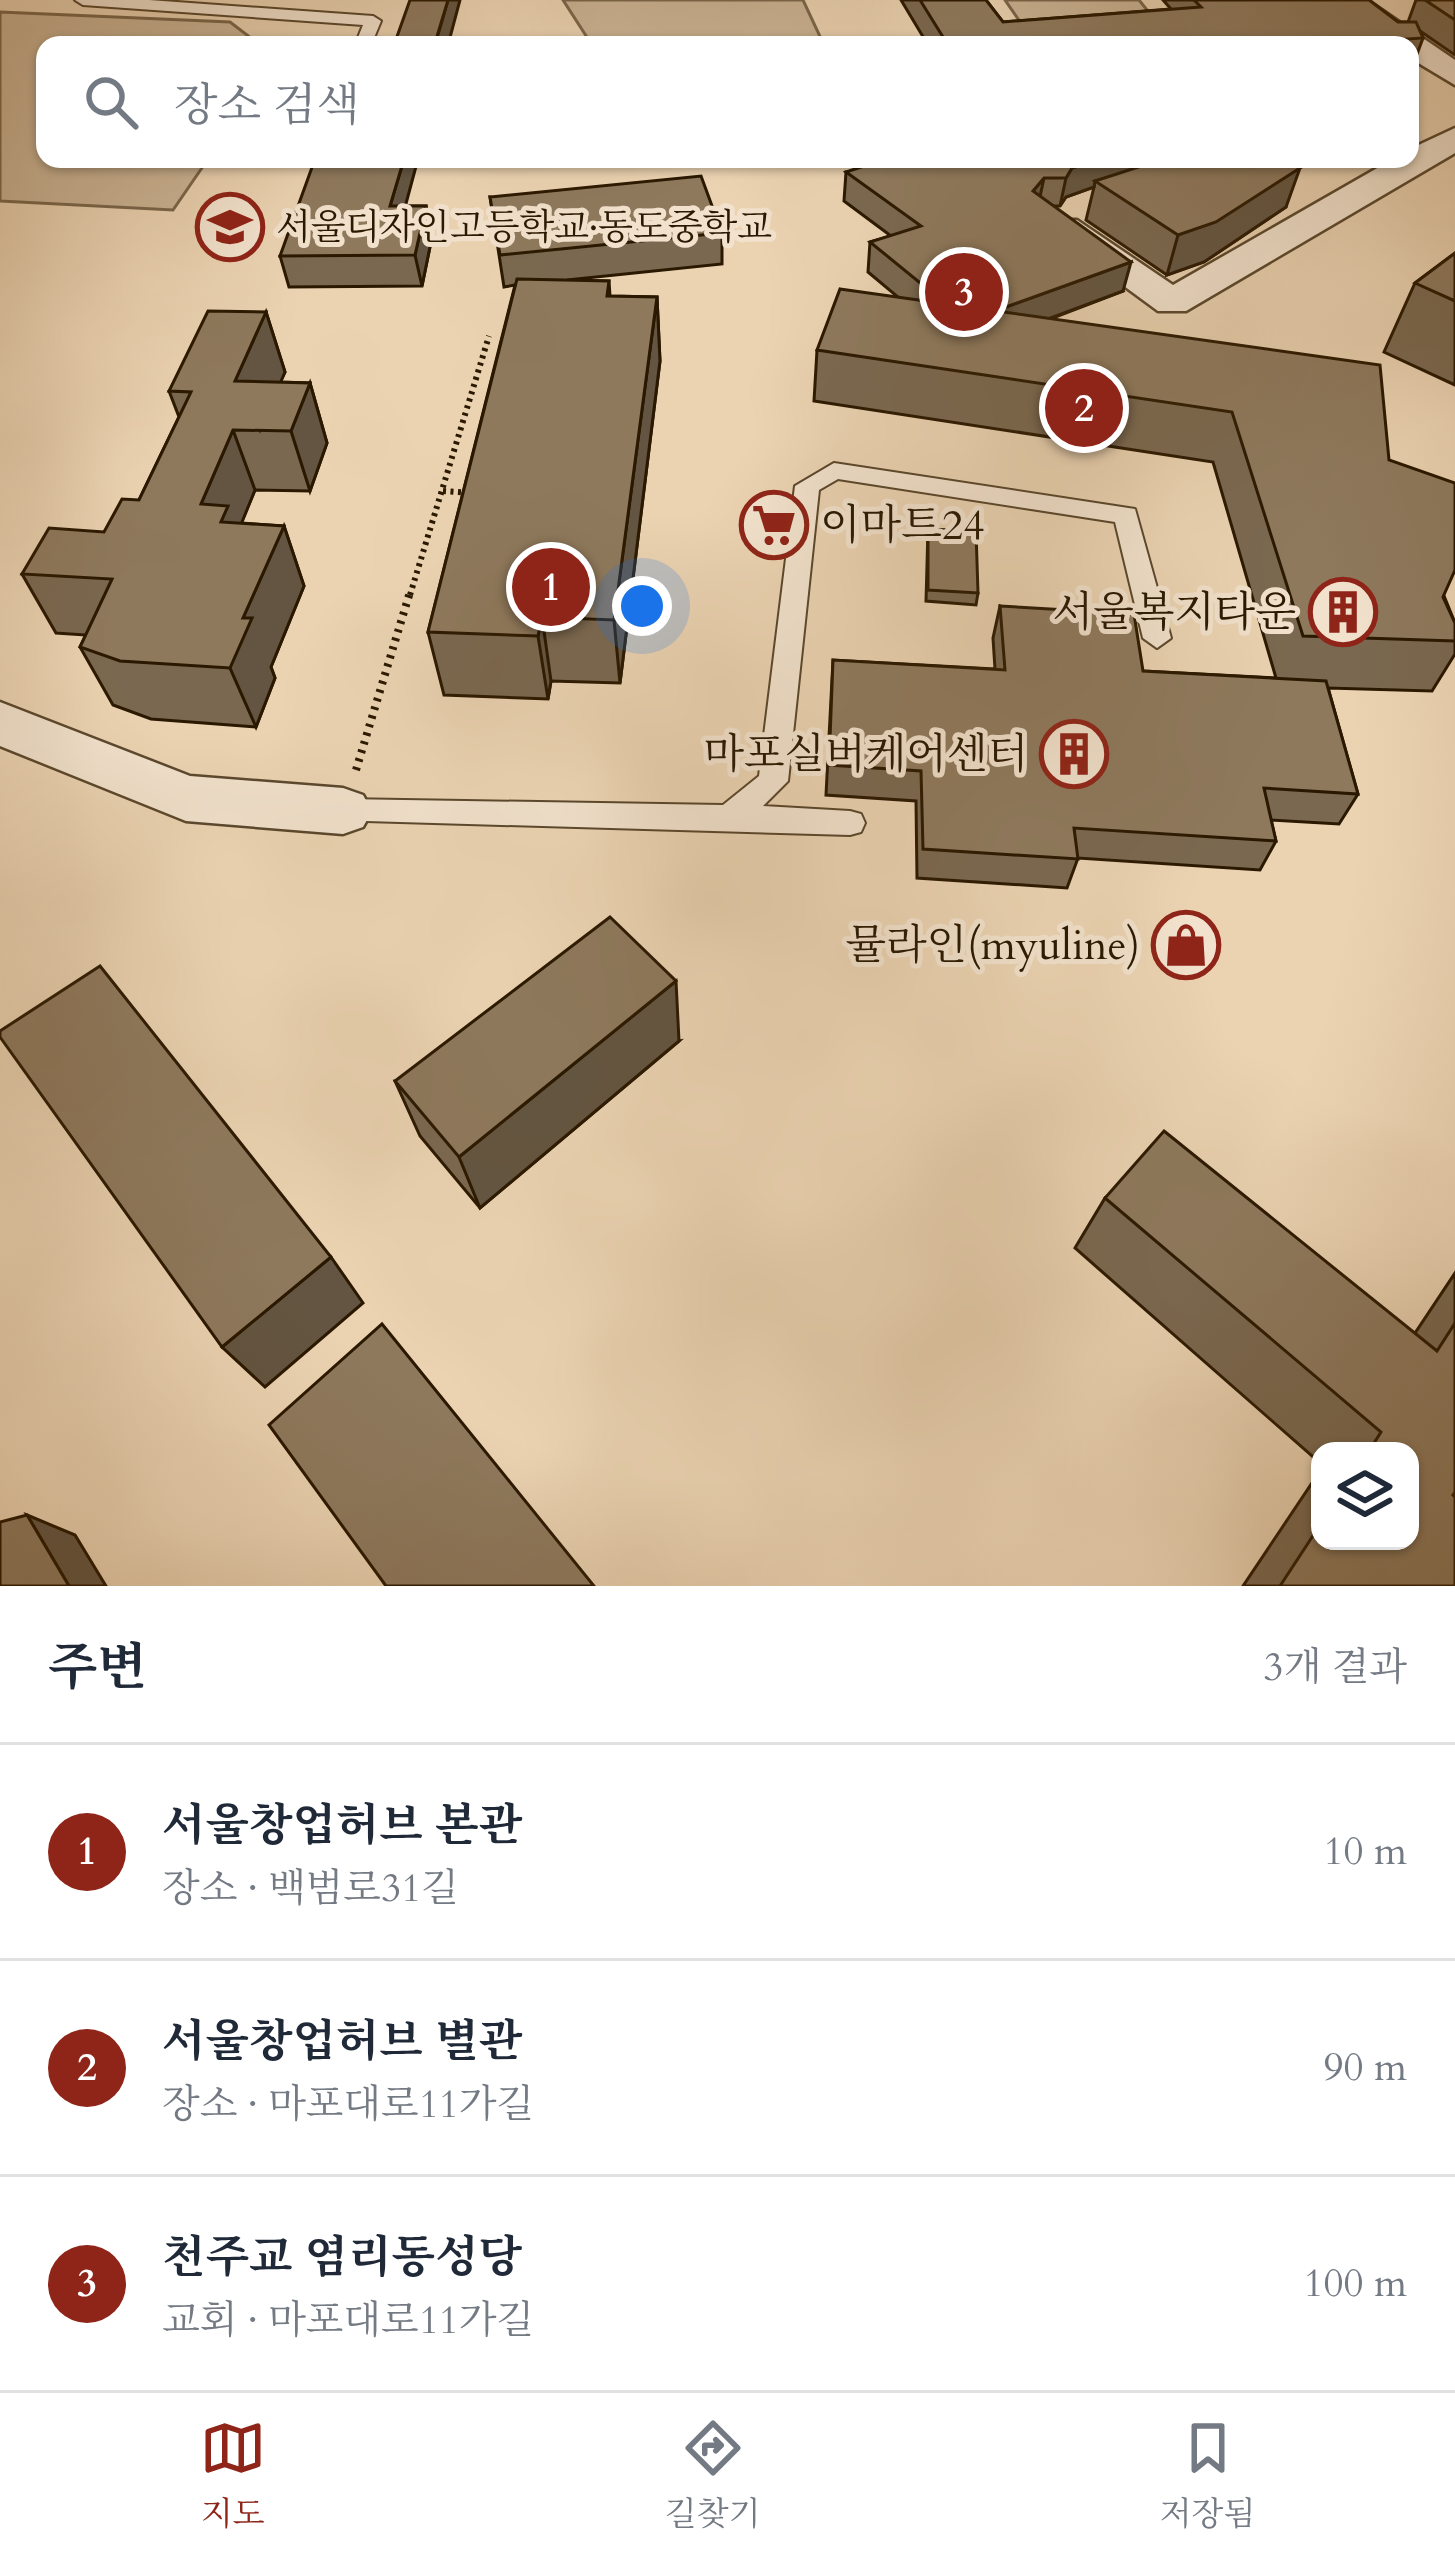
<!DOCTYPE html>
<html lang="ko">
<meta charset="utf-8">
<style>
body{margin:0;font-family:Cardo,"Noto Serif KR",serif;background:#f2f2f3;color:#1f2937}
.controls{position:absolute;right:36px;bottom:36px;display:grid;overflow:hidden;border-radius:24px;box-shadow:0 3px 9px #0004}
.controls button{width:108px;height:108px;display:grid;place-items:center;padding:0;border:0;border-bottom:3px solid #e0e1e3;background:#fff;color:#1f2937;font:60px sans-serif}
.you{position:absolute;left:642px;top:606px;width:42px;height:42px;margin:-30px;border:9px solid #fff;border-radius:50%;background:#1a73e8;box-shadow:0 0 0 18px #1a73e833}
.badge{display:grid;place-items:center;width:78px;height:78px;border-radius:50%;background:#8f2418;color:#fff;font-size:39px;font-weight:700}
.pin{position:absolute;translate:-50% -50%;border:6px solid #fff;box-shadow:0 3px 12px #0006}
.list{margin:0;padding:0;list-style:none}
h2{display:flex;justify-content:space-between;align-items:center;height:156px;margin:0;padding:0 48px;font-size:51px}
h2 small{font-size:39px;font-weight:400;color:#747a83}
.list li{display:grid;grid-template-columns:78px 1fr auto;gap:36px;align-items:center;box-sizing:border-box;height:216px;padding:0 48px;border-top:3px solid #e0e1e3}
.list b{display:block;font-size:45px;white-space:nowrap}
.list p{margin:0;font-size:39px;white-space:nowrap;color:#747a83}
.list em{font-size:39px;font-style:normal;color:#747a83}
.icon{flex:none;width:66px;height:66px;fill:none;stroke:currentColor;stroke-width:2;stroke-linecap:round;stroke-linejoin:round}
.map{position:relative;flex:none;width:1455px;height:1586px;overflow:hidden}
.search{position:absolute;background:#fff;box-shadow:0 3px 9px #0004;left:36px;right:36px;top:36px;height:132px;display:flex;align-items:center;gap:30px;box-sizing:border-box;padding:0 42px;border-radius:24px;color:#747a83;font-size:45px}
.sheet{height:804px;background:#fff}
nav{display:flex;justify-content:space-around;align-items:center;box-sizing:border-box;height:168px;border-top:3px solid #e0e1e3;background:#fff;font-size:33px;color:#747a83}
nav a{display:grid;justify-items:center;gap:6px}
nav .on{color:#8f2418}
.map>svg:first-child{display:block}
</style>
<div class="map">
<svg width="1455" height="1586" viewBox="0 0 1455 1586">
<rect width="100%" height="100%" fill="#ebd3b2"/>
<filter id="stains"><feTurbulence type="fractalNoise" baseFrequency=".00167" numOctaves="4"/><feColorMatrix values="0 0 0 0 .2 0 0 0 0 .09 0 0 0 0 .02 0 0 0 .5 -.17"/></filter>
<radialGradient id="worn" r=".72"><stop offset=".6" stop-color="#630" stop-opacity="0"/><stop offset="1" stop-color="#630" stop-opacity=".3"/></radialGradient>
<g fill="#cab394" stroke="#7a664a" stroke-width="3">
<path d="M563,0H803L824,45H592Z"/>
<path d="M1005,0H1139L1164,31L1032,39Z"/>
<path d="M0,12L230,22L260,45H45V159H208L173,210L0,201Z"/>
</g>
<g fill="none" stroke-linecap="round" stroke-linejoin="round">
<g stroke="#5a472c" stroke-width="4">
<g id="service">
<path d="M75,0H149L373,16L381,21L371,45H355L363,25L83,5Z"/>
<path d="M834,463L1135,509L1171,638L1157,648L1143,638L1115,522L838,479L819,490L788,781L763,806L850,811L861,814L865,823L861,832L850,835L332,820L328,811L332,802L343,799L723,805L759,776L795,486Z"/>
</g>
</g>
<g stroke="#5a472c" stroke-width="5">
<g id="minor">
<path d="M1332,0H1367L1455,60V85L1410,58V45H1391Z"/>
<path d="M1455,128V153L1186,311H1158L1045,228L1051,220H1077L1173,285L1393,159H1410V149Z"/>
<path d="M0,702L190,776L343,788L363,795L372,811L363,827L343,834L186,821L0,746Z"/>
</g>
</g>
<g stroke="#2a1800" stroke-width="6" stroke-dasharray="3 4.5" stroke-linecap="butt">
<path d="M443,491L471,493"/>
<path d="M410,595L489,336"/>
</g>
<path stroke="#2a1800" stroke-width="8" stroke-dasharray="3 6" stroke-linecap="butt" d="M356,770L410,592"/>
<use href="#service" fill="#f2e2cd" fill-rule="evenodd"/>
<use href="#minor" fill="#f2e2cd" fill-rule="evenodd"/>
</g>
<g fill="#7a6850" stroke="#2a1800" stroke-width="3">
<path d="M901,0H986L1003,22L1171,9L1163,0H1369L1398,22H1408L1416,0H1455V55L1420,31L1423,38L1413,65H1410V45H928Z"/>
<path d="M1284,159L1286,207L1204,262L1167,275L1086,220L1094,187L1066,197L1060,206H1055L1123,291L1050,319L1389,460L1455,623V654L1432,691L1328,688L1358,794L1339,824L1271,820L1276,841L1260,870L1078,858L1067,888L917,878L916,801L826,795L833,660L995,669L993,638L1000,606L1143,671L1276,678L1213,462L814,401L817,350L898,297L868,272L870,242L891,236L844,201L846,172Z"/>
<path d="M490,197L722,233V264L567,280L609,281L610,296L657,297L660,361L620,683L551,681L548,699L444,695L428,632L515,285L504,287Z"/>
<path d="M405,206H426L432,237L422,286L289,287L280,256Z"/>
<path d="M1455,253V385L1384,352L1415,283Z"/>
<path d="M266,312L285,372L280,382L310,383L327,443L310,491L255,490L241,523L284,526L304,586L271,667L275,678L256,727L151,719L113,705L80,647L86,635L56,633L22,574L104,532L139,500L179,417L169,391Z"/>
<path d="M928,529L978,593L976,605L926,601Z"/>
<path d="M679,1041L480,1208L420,1136L395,1081Z"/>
<path d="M1105,1198L1415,1333L1455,1273V1492L1453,1495L1455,1586H1243L1320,1471V1541L1410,1451H1320V1463L1075,1248Z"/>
</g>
<g fill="#635541" stroke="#2a1800" stroke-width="3">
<path d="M448,0H460L448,45H435Z"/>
<path d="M404,159H418L397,237L390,206Z"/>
<path d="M1098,159H1174L1095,181L1094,187L1066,197L1060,206L1066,178L1072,168Z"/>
<path d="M1300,168L1286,207L1204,262L1167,275L1178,235Z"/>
<path d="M1044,178L1038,206L1033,191Z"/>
<path d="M426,206L432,237L422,286L415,255Z"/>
<path d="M1131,262L1123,291L962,351L967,321Z"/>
<path d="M657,297L660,361L620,683L614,620Z"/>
<path d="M266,312L285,372L260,430L235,381Z"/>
<path d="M310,383L327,443L310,491L291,431Z"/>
<path d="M233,430L255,490L225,564L201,504Z"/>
<path d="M284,526L304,586L271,667L275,678L256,727L230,668L243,618Z"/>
<path d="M542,617L551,681L548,699L538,636Z"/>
<path d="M676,981L679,1041L480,1208L459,1157Z"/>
<path d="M331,1257L363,1303L265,1387L222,1347Z"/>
<path d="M27,1515L75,1535L106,1586H69Z"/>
</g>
<g fill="#8e795d" stroke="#2a1800" stroke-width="3">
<path d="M410,0H448L435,43H457V45H394Z"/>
<path d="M920,0H986L1003,22L1201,7L1194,0H1369L1398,22H1416L1423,38L1319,45H948Z"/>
<path d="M1425,0H1455V20Z"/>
<path d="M315,159H404L390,206H426L415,255L280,256Z"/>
<path d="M885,159H1098L1072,168L1066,178H1044L1033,191L1131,262L995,311L946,304L870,242L921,226L846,172Z"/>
<path d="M1163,159H1284L1300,168L1216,222L1178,235L1095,181Z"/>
<path d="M701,176L722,233L500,255L490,197Z"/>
<path d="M1455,253V301L1415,283Z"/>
<path d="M517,279L609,281L607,296L657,297L614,620L542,617L538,636L428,632Z"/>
<path d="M840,289L1380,365L1389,460L1455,483V570L1443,597L1455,623V641L1303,636L1232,412L817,350Z"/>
<path d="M208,311L266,312L235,381L310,383L291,431L233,430L201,504L228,506L221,522L284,526L243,618H252L230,668L120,661L80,647L112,579L22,574L49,528L104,532L122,499L139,500L191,392L169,391Z"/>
<path d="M928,529L976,531L978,593L928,590Z"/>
<path d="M1000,606L1134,614L1143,671L1326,681L1358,794L1264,788L1276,841L1074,828L1078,859L923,849L921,771L829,765L833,660L1005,670Z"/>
<path d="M610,917L676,981L459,1157L395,1081Z"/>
<path d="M100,966L331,1257L222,1347L0,1037V1031Z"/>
<path d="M1164,1131L1437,1351L1455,1323V1492L1453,1495L1455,1497V1586H1280L1320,1525V1541H1410V1451H1369L1381,1432L1105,1198Z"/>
<path d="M382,1324L594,1586H386L269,1425Z"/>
<path d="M27,1515L69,1586H0V1522Z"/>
</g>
<defs>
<g id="school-ring" transform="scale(3.45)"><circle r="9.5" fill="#f2e2cd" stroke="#8f2418" stroke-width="1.5"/><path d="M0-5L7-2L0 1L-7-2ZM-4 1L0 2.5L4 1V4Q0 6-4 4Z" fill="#8f2418"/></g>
<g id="supermarket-ring" transform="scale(3.45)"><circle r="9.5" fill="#f2e2cd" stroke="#8f2418" stroke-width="1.5"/><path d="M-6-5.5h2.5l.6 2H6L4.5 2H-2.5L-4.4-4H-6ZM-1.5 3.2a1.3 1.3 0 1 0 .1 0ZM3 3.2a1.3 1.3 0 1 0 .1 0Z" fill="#8f2418"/></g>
<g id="building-ring" transform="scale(3.45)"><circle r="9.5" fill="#f2e2cd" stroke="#8f2418" stroke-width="1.5"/><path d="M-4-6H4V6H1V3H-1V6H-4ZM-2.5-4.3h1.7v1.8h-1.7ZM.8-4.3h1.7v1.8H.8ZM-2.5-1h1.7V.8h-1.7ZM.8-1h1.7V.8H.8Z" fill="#8f2418"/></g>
<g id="shop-ring" transform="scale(3.45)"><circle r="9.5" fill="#f2e2cd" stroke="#8f2418" stroke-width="1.5"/><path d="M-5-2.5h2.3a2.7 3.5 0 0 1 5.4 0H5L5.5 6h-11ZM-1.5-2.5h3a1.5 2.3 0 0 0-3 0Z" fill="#8f2418"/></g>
</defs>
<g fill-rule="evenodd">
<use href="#school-ring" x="230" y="227"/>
<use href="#supermarket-ring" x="774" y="525"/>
<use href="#building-ring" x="1343" y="612"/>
<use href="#building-ring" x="1074" y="754"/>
<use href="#shop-ring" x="1186" y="945"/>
</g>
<g text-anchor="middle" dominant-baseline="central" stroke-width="10" stroke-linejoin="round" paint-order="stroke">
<g font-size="36" fill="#2a1800" stroke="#f2e2cd" text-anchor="start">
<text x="276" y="227">서울디자인고등학교·동도중학교</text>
</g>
<g font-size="42" fill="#2a1800" stroke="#f2e2cd" text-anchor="end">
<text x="820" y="525" text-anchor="start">이마트24</text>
<text x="1296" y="612">서울복지타운</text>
<text x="1028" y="754">마포실버케어센터</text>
<text x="1140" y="945">뮬라인(myuline)</text>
</g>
</g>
<rect width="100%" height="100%" filter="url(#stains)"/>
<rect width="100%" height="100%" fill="url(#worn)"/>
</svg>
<div class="controls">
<button><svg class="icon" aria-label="layers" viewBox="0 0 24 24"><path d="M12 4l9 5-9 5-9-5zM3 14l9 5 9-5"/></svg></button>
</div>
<div class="you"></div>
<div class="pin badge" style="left:551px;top:587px">1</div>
<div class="pin badge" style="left:1084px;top:408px">2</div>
<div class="pin badge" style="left:964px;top:292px">3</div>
<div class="search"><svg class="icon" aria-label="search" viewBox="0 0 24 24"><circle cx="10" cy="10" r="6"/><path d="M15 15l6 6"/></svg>장소 검색</div>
</div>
<section class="sheet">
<h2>주변<small>3개 결과</small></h2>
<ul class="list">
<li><span class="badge">1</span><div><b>서울창업허브 본관</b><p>장소 · 백범로31길</p></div><em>10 m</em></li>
<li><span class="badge">2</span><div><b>서울창업허브 별관</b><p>장소 · 마포대로11가길</p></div><em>90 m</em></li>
<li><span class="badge">3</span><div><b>천주교 염리동성당</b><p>교회 · 마포대로11가길</p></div><em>100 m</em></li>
</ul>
</section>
<nav>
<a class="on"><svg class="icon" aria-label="map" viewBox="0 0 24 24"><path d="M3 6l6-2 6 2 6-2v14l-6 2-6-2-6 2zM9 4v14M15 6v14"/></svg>지도</a>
<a><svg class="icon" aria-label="directions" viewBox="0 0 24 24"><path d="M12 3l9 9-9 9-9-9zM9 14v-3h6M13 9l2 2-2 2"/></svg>길찾기</a>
<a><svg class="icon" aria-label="saved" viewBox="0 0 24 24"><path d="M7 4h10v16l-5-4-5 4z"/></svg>저장됨</a>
</nav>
